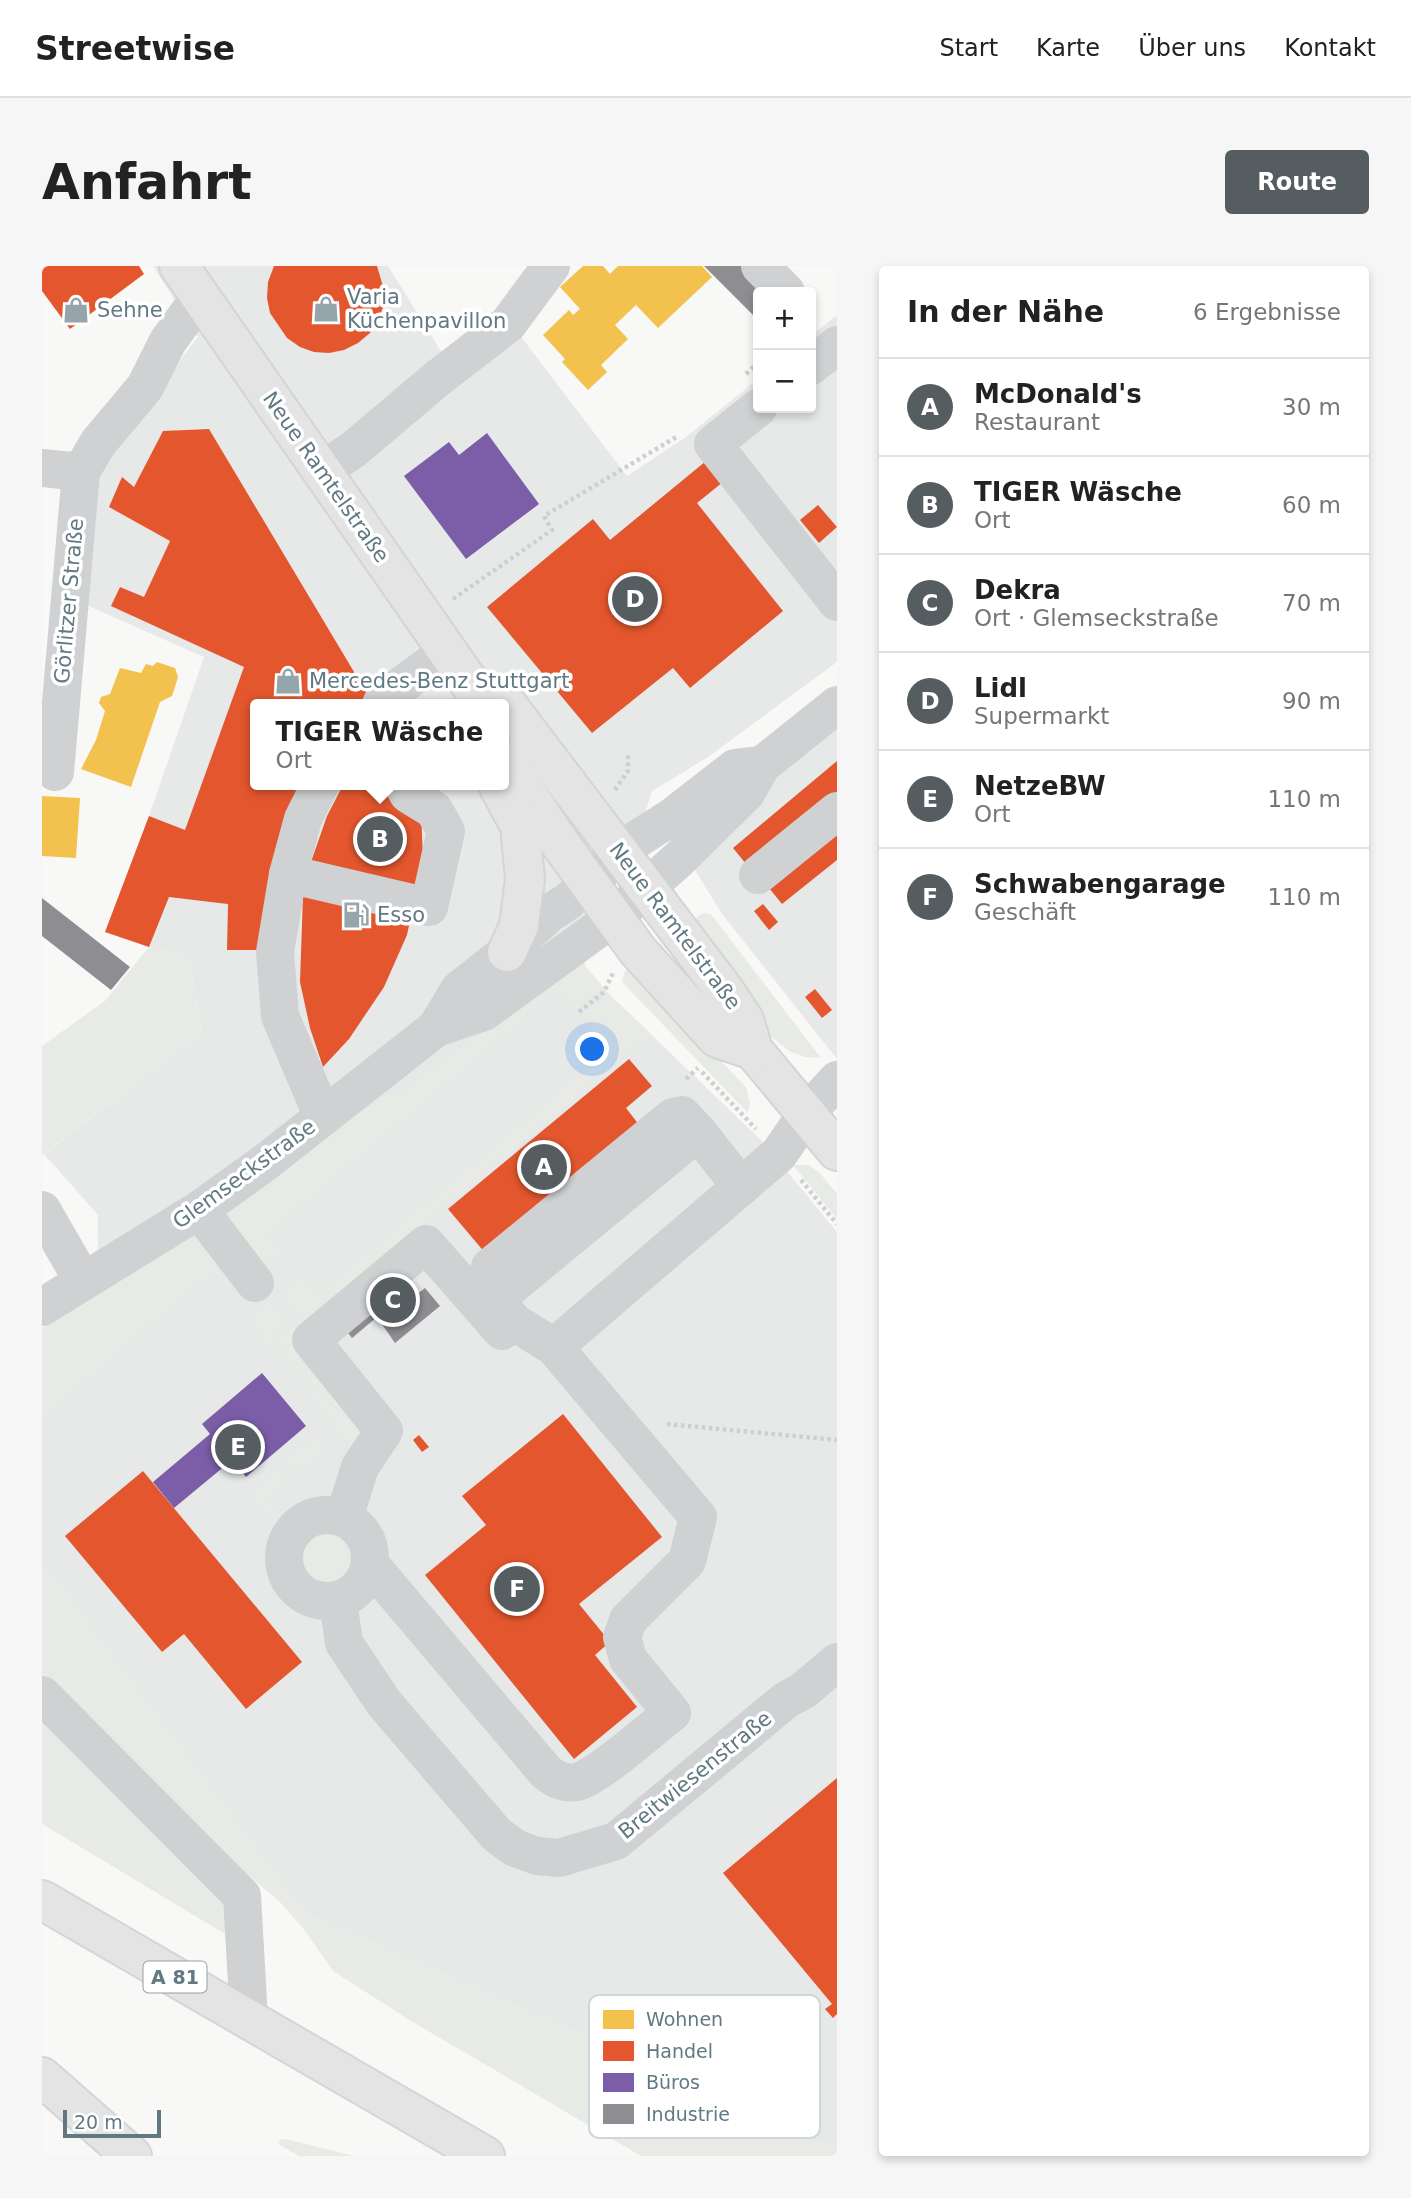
<!DOCTYPE html>
<html lang="de">
<meta charset="utf-8">
<style>
body{margin:0;font-family:"DejaVu Sans",sans-serif;background:#f6f6f6;color:#222}
.controls{position:absolute;right:21px;top:21px;display:grid;overflow:hidden;border-radius:7px;box-shadow:0 4px 10px #0003}
.controls button{width:63px;height:63px;display:grid;place-items:center;padding:0;border:0;border-bottom:2px solid #e0e0e0;background:#fff;color:#222;font:35px sans-serif}
.scale{position:absolute;left:21px;bottom:18px;width:98px;box-sizing:border-box;padding-left:7px;border:4px solid #617983;border-top:0;font-size:19px;line-height:24px;white-space:nowrap;color:#617983;-webkit-text-stroke:5px #fff;paint-order:stroke}
.you{position:absolute;left:551px;top:784px;width:24px;height:24px;margin:-18px;border:5px solid #fff;border-radius:50%;background:#1a73e8;box-shadow:0 0 0 10px #1a73e833}
.badge{display:grid;place-items:center;width:46px;height:46px;border-radius:50%;background:#565d60;color:#fff;font-size:23px;font-weight:700}
.pin{position:absolute;translate:-50% -50%;border:4px solid #fff;box-shadow:0 2px 7px #0006}
.popup{position:absolute;left:208px;top:433px;width:259px;height:91px;box-sizing:border-box;display:grid;place-content:center;border-radius:7px;background:#fff;filter:drop-shadow(0 2px 5px #0005);font-size:23px;white-space:nowrap;color:#767676}
.popup b{font-size:26px;color:#222}
.popup::after{content:'';position:absolute;left:50%;top:100%;margin-left:-14px;border:14px solid transparent;border-top-color:#fff}
.list{margin:0;padding:0;list-style:none}
h2{display:flex;justify-content:space-between;align-items:center;height:91px;margin:0;padding:0 28px;font-size:30px}
h2 small{font-size:23px;font-weight:400;color:#767676}
.list li{display:grid;grid-template-columns:46px 1fr auto;gap:21px;align-items:center;box-sizing:border-box;height:98px;padding:0 28px;border-top:2px solid #e0e0e0}
.list b{display:block;font-size:26px;white-space:nowrap}
.list p{margin:0;font-size:23px;white-space:nowrap;color:#767676}
.list em{font-size:23px;font-style:normal;color:#767676}
.map{position:relative;flex:none;width:795px;height:1890px;overflow:hidden;border-radius:7px}
header{display:flex;align-items:center;gap:42px;box-sizing:border-box;height:98px;padding:0 35px;background:#fff;border-bottom:2px solid #e0e0e0}
header strong{font-size:33px}
nav{display:flex;gap:38px;margin-inline-start:auto;font-size:24px}
.intro{display:flex;align-items:center;justify-content:space-between;box-sizing:border-box;height:168px;padding:0 42px}
h1{margin:0;font-size:49px}
.button{padding:18px 32px;border-radius:7px;background:#565d60;color:#fff;font-size:24px;font-weight:700}
main{display:flex;gap:42px;padding:0 42px}
aside{flex:1;background:#fff;border-radius:7px;box-shadow:0 4px 10px #0003}
.map>svg:first-child{display:block}
</style>
<header>
<strong>Streetwise</strong>
<nav><a>Start</a><a>Karte</a><a>Über uns</a><a>Kontakt</a></nav>
</header>
<div class="intro"><h1>Anfahrt</h1><a class="button">Route</a></div>
<main>
<div class="map">
<svg width="795" height="1890" viewBox="0 0 795 1890">
<rect width="100%" height="100%" fill="#f8f8f7"/>
<g fill="#e7e9e9" fill-rule="evenodd">
<path d="M111,0H346L415,111L474,64L585,210L644,171L716,113V142H769V70L795,49V396L666,491L610,525L595,573L548,617L543,700L568,729L721,876L795,966V1881L261,1646L0,1296V1150L86,1077L55,1028L56,949L2,888L160,767L147,691L107,681L63,666L107,550L162,391L42,338L51,207L156,71ZM214,438H462V519H214Z"/>
<path d="M795,459V793L680,648L648,596L709,529Z"/>
</g>
<g fill="#e8ebe5">
<path d="M661,647L669,648L779,792L763,791L747,785L725,767L654,659L655,651Z"/>
<path d="M107,681L147,691L160,767L0,889V780L63,735Z"/>
<path d="M543,700L559,718V723L534,743L517,723L225,968L240,986L219,1002L189,956L193,944L201,931L330,834L358,828L483,734L520,710Z"/>
<path d="M590,703L704,821L708,837L706,847L580,716L583,705Z"/>
<path d="M568,729L609,768L379,958L387,969L257,1080L321,1161C301,1143 237,1098 239,1071L258,1052L240,1026L260,1010L276,1029L554,795L538,774L551,763L541,750Z"/>
<path d="M751,899H766L777,906L795,928V953Z"/>
<path d="M144,976C160,977 168,989 178,1000L0,1150V1062Z"/>
<path d="M225,1037H230L240,1052C236,1061 231,1067 234,1077C239,1101 297,1146 317,1164L316,1188L222,1073L225,1070L209,1050Z"/>
<path d="M276,1169L286,1181L257,1205L273,1224L271,1226L244,1193Z"/>
<path d="M233,1205L260,1237L257,1238L240,1219L223,1234L239,1253C224,1254 217,1240 209,1229Z"/>
<circle cx="284" cy="1293" r="24"/>
<path d="M0,1296L261,1646L795,1881V1890H599L369,1755L291,1705L261,1662L237,1635L48,1476L200,1630L203,1680L0,1558Z"/>
<path d="M243,1873L312,1890H257L236,1878L238,1874Z"/>
</g>
<g fill="#f2c14e">
<path d="M541,0H561L568,8L576,0H660L670,11L616,62L594,39L573,59L586,73L559,99L565,106L546,124L520,96L523,93L501,69L527,44L531,49L538,43L518,21Z"/>
<path d="M115,396L133,402L136,411L130,430L118,436L89,521L39,503L54,474L63,445L57,437L59,431L68,428L78,402L99,407L104,398L111,400Z"/>
<path d="M0,530L38,532L34,592L0,590Z"/>
</g>
<g fill="#e4572e">
<path d="M0,0H97L102,8L28,63L0,25Z"/>
<path d="M232,0H335L342,24V39L336,54L328,67L316,77L302,84L287,87L272,86L258,81L245,72L228,47L225,32L226,16Z"/>
<path d="M167,163L327,431L321,438H214V519H265L223,684H185L186,638L177,637L127,631L107,681L63,666L107,550L143,564L202,401L69,340L78,321L102,331L128,275L67,241L80,211L92,221L121,165Z"/>
<path d="M664,195L681,216L655,237L741,345L648,422L631,402L550,467L445,341L551,253L568,274Z"/>
<path d="M776,239L795,261L777,277L758,254Z"/>
<path d="M795,495V532L709,604L691,582Z"/>
<path d="M301,519H378L381,593L365,669L342,721L307,773L281,801L268,762L258,716L261,629L270,593L285,550Z"/>
<path d="M795,560V594L740,638L723,617Z"/>
<path d="M721,638L736,656L727,664L712,645Z"/>
<path d="M773,723L790,744L780,752L763,731Z"/>
<path d="M587,793L610,820L584,842L598,860L444,988L406,943Z"/>
<path d="M521,1148L620,1271L537,1338L568,1376L553,1389L595,1441L532,1493L383,1309L444,1259L420,1230Z"/>
<path d="M377,1169L387,1181L380,1186L371,1174Z"/>
<path d="M101,1205L260,1396L204,1443L142,1368L120,1386L23,1270Z"/>
<path d="M795,1512V1748L791,1752L783,1743L790,1738L681,1607Z"/>
</g>
<g fill="#7b5ea7">
<path d="M445,167L497,238L424,293L362,210L407,176L417,189Z"/>
<path d="M220,1107L264,1160L204,1211L190,1194L132,1242L111,1216L168,1168L160,1158Z"/>
</g>
<g fill="#8d8d92">
<path d="M662,0H707L733,26H716V54Z"/>
<path d="M0,632L88,701L69,724L0,670Z"/>
<path d="M357,1001L374,1020L369,1023L374,1029L383,1022L398,1040L353,1077L335,1051L310,1072L292,1049Z"/>
</g>
<g fill="none" stroke-linecap="round" stroke-linejoin="round">
<g stroke="#d3d5d5" stroke-width="42">
<g id="major">
<path d="M137,0L431,422L435,438"/>
<path d="M431,422L463,436L682,724L702,754L711,784L795,885"/>
<path d="M462,493L517,576L596,685L675,772L711,784"/>
<path d="M457,521L478,560L483,613L477,660L465,686"/>
</g>
</g>
<g stroke="#d4d5d5" stroke-width="42">
<g id="highway">
<path d="M0,1634L443,1890"/>
<path d="M0,1811L90,1890"/>
</g>
</g>
<g stroke="#cecfd0" stroke-width="4.5" stroke-dasharray="3.5 3.5" stroke-linecap="butt">
<path d="M704,108L716,97"/>
<path d="M411,333L510,264L502,250L636,170"/>
<path d="M573,524L586,505V488"/>
<path d="M537,746L562,726L571,707"/>
<path d="M660,806L714,863"/>
<path d="M644,813L656,802"/>
<path d="M759,914L795,958"/>
<path d="M625,1158L795,1174"/>
</g>
<g stroke="#d0d1d2" stroke-width="38">
<path d="M718,0L744,26"/>
<path d="M769,100L795,79"/>
<path d="M716,142L671,178L795,336"/>
<path d="M0,202L39,206"/>
<path d="M280,205L312,183L396,112L466,58L509,0"/>
<path d="M339,438L356,422L405,386"/>
<path d="M13,506L39,206L56,177L103,121L126,75L159,30"/>
<path d="M278,519L261,553L246,608L233,686L238,750L281,851"/>
<path d="M246,608L387,641L404,565L392,544L366,528L361,519"/>
<path d="M716,609L795,545"/>
<path d="M394,762L417,724L465,686L508,647L525,636L595,573L630,551L693,502L720,499"/>
<path d="M0,944L41,1015"/>
<path d="M157,944L213,1017"/>
<path d="M456,1037L444,1019L448,1001L631,851L640,849L656,866"/>
<path d="M0,1041L157,944L221,898L394,762L442,746L571,652L637,593L704,527L720,499L795,439"/>
<path d="M512,1081L737,888L765,847L795,814"/>
<circle cx="285" cy="1292" r="43"/>
<path d="M302,1252L318,1201L342,1165L269,1074L384,978L460,1065L465,1061"/>
<path d="M328,1298L504,1506C513,1513 522,1518 535,1516C557,1510 609,1463 630,1447L586,1393L580,1371L586,1354L645,1295L656,1251L512,1081L472,1056L456,1037L467,1022L656,866L699,921"/>
<path d="M296,1335L302,1377L342,1437L455,1569L473,1582L495,1590L517,1592L574,1575L744,1434L762,1424L795,1396"/>
<path d="M0,1429L200,1630L207,1753"/>
</g>
<use href="#major" stroke="#e3e4e3" stroke-width="38"/>
<use href="#highway" stroke="#e3e4e3" stroke-width="38"/>
</g>
<defs>
<g id="shop-bare" transform="scale(2.1)"><path d="M-5-2.5h2.3a2.7 3.5 0 0 1 5.4 0H5L5.5 6h-11ZM-1.5-2.5h3a1.5 2.3 0 0 0-3 0Z" fill="#96a5ac" stroke="#fff" stroke-width="2.5" paint-order="stroke"/></g>
<g id="fuel-bare" transform="scale(2.1)"><path d="M-5.5-6h7V0h2V4h1.3V-2.5L3-4.5l.8-.8L6-3V5H2.5V1h-1V6h-7ZM-4.2-4.7v3.2H.2V-4.7Z" fill="#96a5ac" stroke="#fff" stroke-width="2.5" paint-order="stroke"/></g>
</defs>
<g fill-rule="evenodd">
<use href="#shop-bare" x="284" y="43"/>
<use href="#shop-bare" x="34" y="44"/>
<use href="#shop-bare" x="246" y="415"/>
<use href="#fuel-bare" x="314" y="649"/>
</g>
<g text-anchor="middle" dominant-baseline="central" stroke-width="7" stroke-linejoin="round" paint-order="stroke">
<rect fill="#fff" stroke="#90a1a8" stroke-width="2" x="101.5" y="1695.5" width="63" height="31" rx="5"/>
<g font-size="19" font-weight="bold" fill="#617983">
<text x="133" y="1711">A 81</text>
</g>
<g font-size="21" fill="#617983" stroke="#fff" text-anchor="start">
<text x="305" y="31">Varia<tspan x="305" dy="24">Küchenpavillon</tspan></text>
<text x="55" y="44">Sehne</text>
<text x="267" y="415">Mercedes-Benz Stuttgart</text>
<text x="335" y="649">Esso</text>
</g>
<g font-size="21" fill="#617983" stroke="#fff">
<text transform="translate(284 211) rotate(55)">Neue Ramtelstraße</text>
<text transform="translate(27 335) rotate(-85)">Görlitzer Straße</text>
<text transform="translate(633 660) rotate(53)">Neue Ramtelstraße</text>
<text transform="translate(202 908) rotate(-36)">Glemseckstraße</text>
<text transform="translate(653 1509) rotate(-39)">Breitwiesenstraße</text>
</g>
</g>
<rect x="547" y="1729" width="231" height="143" rx="10" fill="#fff" stroke="#d0d7da" stroke-width="2"/>
<rect x="561" y="1744" width="31" height="19" fill="#f2c14e"/>
<rect x="561" y="1775" width="31" height="20" fill="#e4572e"/>
<rect x="561" y="1807" width="31" height="19" fill="#7b5ea7"/>
<rect x="561" y="1838" width="31" height="20" fill="#8d8d92"/>
<g font-size="19" fill="#617983">
<text x="604" y="1760">Wohnen</text>
<text x="604" y="1792">Handel</text>
<text x="604" y="1823">Büros</text>
<text x="604" y="1855">Industrie</text>
</g>
</svg>
<div class="controls">
<button>+</button>
<button>−</button>
</div>
<div class="scale">20 m</div>
<div class="you"></div>
<div class="pin badge" style="left:502px;top:901px">A</div>
<div class="pin badge" style="left:338px;top:573px">B</div>
<div class="popup"><b>TIGER Wäsche</b>Ort</div>
<div class="pin badge" style="left:351px;top:1034px">C</div>
<div class="pin badge" style="left:593px;top:333px">D</div>
<div class="pin badge" style="left:196px;top:1181px">E</div>
<div class="pin badge" style="left:475px;top:1323px">F</div>
</div>
<aside>
<h2>In der Nähe<small>6 Ergebnisse</small></h2>
<ul class="list">
<li><span class="badge">A</span><div><b>McDonald's</b><p>Restaurant</p></div><em>30 m</em></li>
<li><span class="badge">B</span><div><b>TIGER Wäsche</b><p>Ort</p></div><em>60 m</em></li>
<li><span class="badge">C</span><div><b>Dekra</b><p>Ort · Glemseckstraße</p></div><em>70 m</em></li>
<li><span class="badge">D</span><div><b>Lidl</b><p>Supermarkt</p></div><em>90 m</em></li>
<li><span class="badge">E</span><div><b>NetzeBW</b><p>Ort</p></div><em>110 m</em></li>
<li><span class="badge">F</span><div><b>Schwabengarage</b><p>Geschäft</p></div><em>110 m</em></li>
</ul>
</aside>
</main>
